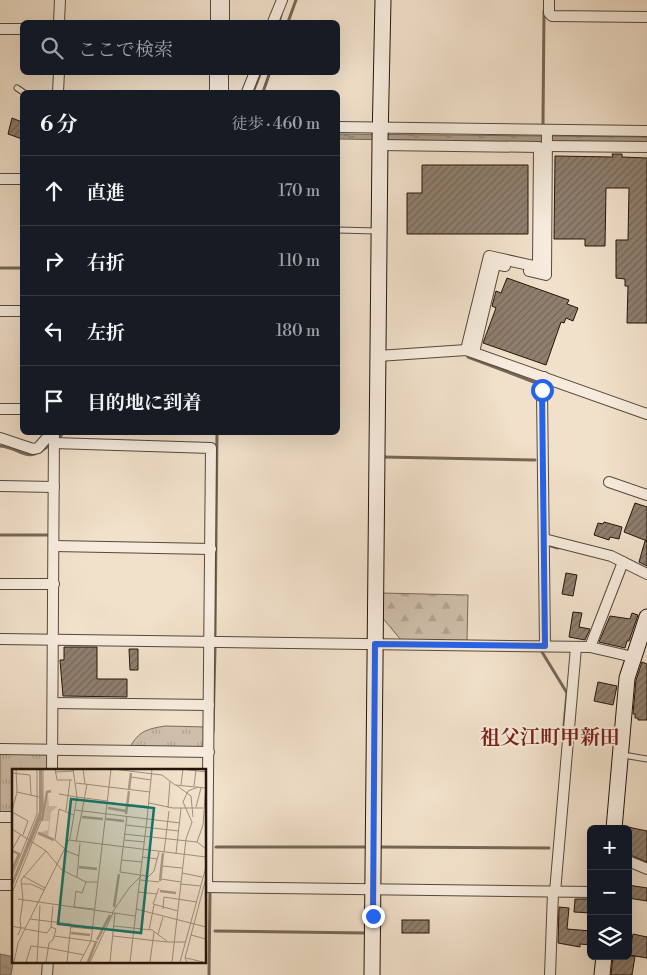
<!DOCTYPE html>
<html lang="ja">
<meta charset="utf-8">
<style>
body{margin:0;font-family:"Libre Bodoni","Noto Serif JP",serif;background:#242831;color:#f1f3f6}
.controls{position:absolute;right:15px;bottom:15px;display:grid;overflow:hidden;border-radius:8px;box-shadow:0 5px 20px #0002}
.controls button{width:45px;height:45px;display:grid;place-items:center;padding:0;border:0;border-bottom:1px solid #363941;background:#171b24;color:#f1f3f6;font:25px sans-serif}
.stop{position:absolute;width:15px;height:15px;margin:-11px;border:4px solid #2563eb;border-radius:50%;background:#fff}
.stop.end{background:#2563eb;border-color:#fff;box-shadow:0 1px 5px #0008}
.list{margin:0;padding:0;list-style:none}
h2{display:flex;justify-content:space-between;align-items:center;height:65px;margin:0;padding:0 20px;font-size:21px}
h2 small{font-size:16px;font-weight:400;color:#9ea1a6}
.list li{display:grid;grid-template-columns:32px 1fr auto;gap:15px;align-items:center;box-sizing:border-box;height:70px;padding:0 20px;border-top:1px solid #363941}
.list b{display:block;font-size:19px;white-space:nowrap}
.list em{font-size:16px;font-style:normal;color:#9ea1a6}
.icon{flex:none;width:28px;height:28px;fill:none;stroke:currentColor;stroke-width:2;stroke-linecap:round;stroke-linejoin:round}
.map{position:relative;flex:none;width:647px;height:975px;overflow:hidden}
.search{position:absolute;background:#171b24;box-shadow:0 5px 20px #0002;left:20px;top:20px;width:320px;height:55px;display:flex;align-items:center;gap:12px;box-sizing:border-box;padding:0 18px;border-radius:8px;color:#9ea1a6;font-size:19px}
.panel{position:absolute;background:#171b24;box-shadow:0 5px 20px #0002;left:20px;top:90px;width:320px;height:345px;border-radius:8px}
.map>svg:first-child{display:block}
</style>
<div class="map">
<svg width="647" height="975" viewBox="0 0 647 975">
<defs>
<pattern id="grass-tufts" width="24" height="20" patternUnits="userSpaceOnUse" patternTransform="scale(1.25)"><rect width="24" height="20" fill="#cebeaa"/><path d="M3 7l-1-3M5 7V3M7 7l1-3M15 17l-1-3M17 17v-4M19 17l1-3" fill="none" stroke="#b1a391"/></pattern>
<pattern id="forest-firs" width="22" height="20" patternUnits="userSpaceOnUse" patternTransform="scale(1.25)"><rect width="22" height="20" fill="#cebeaa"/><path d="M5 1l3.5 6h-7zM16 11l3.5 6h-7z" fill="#b1a391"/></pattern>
<pattern id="water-ripples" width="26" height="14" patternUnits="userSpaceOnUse" patternTransform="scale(1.25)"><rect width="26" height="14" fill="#ab9b89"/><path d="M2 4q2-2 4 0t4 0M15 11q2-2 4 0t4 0" fill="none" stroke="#8b7d6e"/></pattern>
<pattern id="building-hatch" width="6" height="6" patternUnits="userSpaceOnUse" patternTransform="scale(1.25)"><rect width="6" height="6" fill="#8f7f6e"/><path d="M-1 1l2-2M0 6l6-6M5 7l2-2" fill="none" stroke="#756759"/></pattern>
</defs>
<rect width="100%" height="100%" fill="#f1e0ca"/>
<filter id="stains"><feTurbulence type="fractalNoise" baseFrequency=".004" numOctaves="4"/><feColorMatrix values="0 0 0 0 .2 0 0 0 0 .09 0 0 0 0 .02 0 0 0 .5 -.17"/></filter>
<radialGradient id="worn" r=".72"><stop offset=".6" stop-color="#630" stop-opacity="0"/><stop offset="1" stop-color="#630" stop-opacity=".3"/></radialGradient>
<g fill="url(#grass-tufts)" stroke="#796a5a">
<path d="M165,726L207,727L204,749L130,747C139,731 147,729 165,726Z"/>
<path d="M0,752L47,753L49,770H14V815H0Z"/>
</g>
<path fill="url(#forest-firs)" stroke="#796a5a" d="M381,593L468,595L467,641L401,640L381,616Z"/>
<g fill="url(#water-ripples)" stroke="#756657">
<path d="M338,134L647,137V144L338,139Z"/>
<path d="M0,954L14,957L11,975H0Z"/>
</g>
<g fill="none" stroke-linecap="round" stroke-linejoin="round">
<g stroke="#756657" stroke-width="3">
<path d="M279,22L281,15"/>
<path d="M288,22L296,0"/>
<path d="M253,92L261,72"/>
<path d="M263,92L270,72"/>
<path d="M543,124L544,11"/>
<path d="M0,268H22"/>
<path d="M468,355V357L539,384"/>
<path d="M58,439L64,432"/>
<path d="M0,446C23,448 24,464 47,447"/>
<path d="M383,457L535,460"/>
<path d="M0,535H49"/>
<path d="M551,546L558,548"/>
<path d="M215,635L217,432"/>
<path d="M542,652L567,693L563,737"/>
<path d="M213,732L215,648"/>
<path d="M216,847H367"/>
<path d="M380,847L549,848"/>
<path d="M215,931L365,933"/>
<path d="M209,975L210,890"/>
</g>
</g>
<g fill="url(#building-hatch)" stroke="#24160b">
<path d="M12,118L22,122V139L8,134Z"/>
<path d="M612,154H622V157L647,158V323H627L628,286H625V279L616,278V240H628L629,188H606L605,246H585V239H554L555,156L613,157Z"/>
<path d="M422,165H528V234H407V193H422Z"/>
<path d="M507,278L569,300L567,304L578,308L573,321L566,318L564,323L561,322L546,365L483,343L496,308L492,306L496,291L501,293Z"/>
<path d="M635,503L647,507V566L639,562L645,541H647L624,532Z"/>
<path d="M604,522L622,527L619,539L610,537L609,540L594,535L598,523L603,524Z"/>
<path d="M566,573L577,575L573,596L562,594Z"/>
<path d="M573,612L582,613L579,627L590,629L585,640L569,637Z"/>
<path d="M632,613L638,615L629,641H627L625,648L599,642L610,616L630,619Z"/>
<path d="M64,647H97V679H127V697L63,696L60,660H64Z"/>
<path d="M129,649H138V670H130Z"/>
<path d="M642,662L647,664V720H638V718H635V714H633L636,680Z"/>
<path d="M598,682L617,686L613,705L594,701Z"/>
<path d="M628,827L647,831V862L628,854Z"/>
<path d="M628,885L647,888V901L628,898Z"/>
<path d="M575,899H591V913L574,912Z"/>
<path d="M559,907L569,908L567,929L591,931V945L580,944V947L558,943Z"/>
<rect x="402" y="920" width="27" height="13"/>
<path d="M633,934L647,937V958L629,955Z"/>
<path d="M613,956H635L632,975H611Z"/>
</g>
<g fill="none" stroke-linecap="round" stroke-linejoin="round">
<g stroke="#57483b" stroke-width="7">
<g id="lane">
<path d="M17,88L23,92"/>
<path d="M338,230L377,231"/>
<path d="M623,755L647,759"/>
</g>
</g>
<g stroke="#57483b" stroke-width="12">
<g id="street">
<path d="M549,0V13L552,16L647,17"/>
<path d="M59,22L60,0"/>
<path d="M216,22V0"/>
<path d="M224,22V0"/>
<path d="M273,22L282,0"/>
<path d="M0,29H22"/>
<path d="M58,92L59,72"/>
<path d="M215,92V72"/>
<path d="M223,92V72"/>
<path d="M247,92L255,72"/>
<path d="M338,127L647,131"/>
<path d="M380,145L539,147L538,267L489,256L466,350"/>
<path d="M547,146L647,147"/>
<path d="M0,179H22"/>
<path d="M529,271L546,275L547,130"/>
<path d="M0,311H22"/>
<path d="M474,352L495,264L505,266"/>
<path d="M378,356L466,350L647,414"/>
<path d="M544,377L542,390L545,646"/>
<path d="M0,409H22"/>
<path d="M0,438L33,449L38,448L52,432"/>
<path d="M54,443L211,448L207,887"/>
<path d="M609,482L647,495"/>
<path d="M0,486L54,487"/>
<path d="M544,539L611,556L647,574"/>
<path d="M54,546L211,549"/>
<path d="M0,584H54"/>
<path d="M0,639L590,647L633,657"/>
<path d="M590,647L623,562"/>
<path d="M53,703L209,705"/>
<path d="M0,749L209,752"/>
<path d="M52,770L54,432"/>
<path d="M0,817H14"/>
<path d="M628,861L647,869"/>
<path d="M0,885H14"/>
<path d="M205,887L591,892"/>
<path d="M555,892L576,647"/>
<path d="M47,975L48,961"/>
<path d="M550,975L553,892"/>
</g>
</g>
<g stroke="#24160b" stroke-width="17">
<g id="secondary">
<path d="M614,829L627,678L647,617"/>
<path d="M372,975L380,141L383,0"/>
<path d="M602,975L604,956"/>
</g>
</g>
<use href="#lane" stroke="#f6ebdd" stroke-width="5"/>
<use href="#street" stroke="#f6ebdd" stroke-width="10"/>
<use href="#secondary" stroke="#f6ebdd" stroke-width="15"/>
</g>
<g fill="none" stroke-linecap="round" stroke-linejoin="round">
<path stroke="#2563eb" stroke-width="6" d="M373,916L375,644L545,646L542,390"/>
</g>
<g text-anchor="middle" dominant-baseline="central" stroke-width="4" stroke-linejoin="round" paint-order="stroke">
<g font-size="20" font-weight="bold" fill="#7a1f14" stroke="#f6ebdd">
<text x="550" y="738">祖父江町甲新田</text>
</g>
</g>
<g transform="translate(12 769)">
<rect width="194" height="194" fill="#f1e0ca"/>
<path d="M36,25L37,37H46L39,43L36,68L27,64L36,61L37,52H32Z" fill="#cebeaa"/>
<path d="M27,0H30L31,36L29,50L0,119V112L27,43Z" fill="#ab9b89"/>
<path fill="none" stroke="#ab9b89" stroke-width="2.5" d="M117,20L119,4M116,36L135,38M96,39L114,42M114,45L117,22M70,48L91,50M94,50L112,52M30,52L35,23L39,22M26,64L42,71M67,98L85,100M0,101L7,85L1,82M148,112L151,84M148,122L164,124M102,138L107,105M59,164L78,166M85,171L98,146M76,193L84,173"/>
<path fill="none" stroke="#9f8f7e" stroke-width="1" d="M43,0L45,11H60M71,0L73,15M101,0L150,6L163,16L194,19M170,0L194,3M44,3L62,2M0,4L18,6L19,26M119,8L139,11M64,14L138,23M194,15L191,56L185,73L194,80M164,16L179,27L181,48M169,16L171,0M182,17L184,1M5,23L27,28M47,25L65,28M65,28L95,32M95,33L115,36M137,34L161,39H191M184,38L189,19M156,39L158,12M63,41L168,54M0,42L5,23L4,0M54,42L58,11M70,42L75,15M0,43L16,52L11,66M115,47L108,103L128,106M135,50L140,0M114,56L167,62M0,60L34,82L50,101L74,113H85M112,65L166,71M57,71L194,88M112,71L132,73M166,71L185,73M64,73L70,42M53,80L43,71L47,40L62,46M0,81L9,65M52,81L67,87M152,83L157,42M164,85L169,39M130,88L145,90M110,91L130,93M150,97L170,99M170,104L190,108M0,107L25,45V0M11,107L33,119M65,108L68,74M149,110L169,113M128,111L147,113M74,113L70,124L64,122L62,138L82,140M10,115H19L32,121M169,115L189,117M147,119L141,135L166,142M126,123L145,125M0,124L31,47V0M6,130L123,147M11,130L9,111L34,82M11,131L8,151L9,159H13M124,140L194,158M151,140L152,128L185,133M100,144L117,119L130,106L136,108L142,102L147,83M18,150L59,155L55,193M0,157L9,159L6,166M102,157L140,161L156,173H173M59,158L80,160M13,160L35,164L39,158M137,161L142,136M146,165L151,148M179,166L194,170M42,167L86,173M101,167L155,173M36,179L72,186M174,189L191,193M2,193L6,174L58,69L65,28L61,0M14,193L19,177L36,179M25,193L28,136M34,193L37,174L41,171L44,160L39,158L41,137M68,193L79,172L99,0M78,193L101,144M98,193L103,144M118,193L135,50M138,193L142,163M160,193L174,70L180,53L171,33L176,22L186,18M168,193L194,98M175,193L173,189L194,109"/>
<path fill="#0f766e" fill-opacity="0.15" stroke="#0f766e" stroke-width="2.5" d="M59,30L142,39L129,164L46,155Z"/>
<rect width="194" height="194" fill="none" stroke="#24160b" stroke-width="2.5"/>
</g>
<rect width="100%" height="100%" filter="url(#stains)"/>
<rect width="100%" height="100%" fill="url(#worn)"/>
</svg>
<div class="controls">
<button>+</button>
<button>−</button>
<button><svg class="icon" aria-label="layers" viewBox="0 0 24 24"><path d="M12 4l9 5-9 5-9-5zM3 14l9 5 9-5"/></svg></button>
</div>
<div class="stop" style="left:542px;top:390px"></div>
<div class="stop end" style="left:373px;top:916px"></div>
<div class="search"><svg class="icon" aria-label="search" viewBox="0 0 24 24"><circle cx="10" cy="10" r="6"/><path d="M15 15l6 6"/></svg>ここで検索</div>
<section class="panel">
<h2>6 分<small>徒歩 · 460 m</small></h2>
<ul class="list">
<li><svg class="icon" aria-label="ahead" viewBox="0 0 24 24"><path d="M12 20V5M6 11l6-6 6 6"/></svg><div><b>直進</b></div><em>170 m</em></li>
<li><svg class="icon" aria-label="right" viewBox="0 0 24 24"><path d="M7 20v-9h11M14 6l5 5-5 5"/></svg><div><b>右折</b></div><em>110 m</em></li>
<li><svg class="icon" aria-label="left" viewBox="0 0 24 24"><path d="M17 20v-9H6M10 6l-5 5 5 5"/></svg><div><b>左折</b></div><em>180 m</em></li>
<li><svg class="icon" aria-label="arrive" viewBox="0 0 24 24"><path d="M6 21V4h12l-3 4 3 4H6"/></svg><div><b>目的地に到着</b></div></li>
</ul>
</section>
</div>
